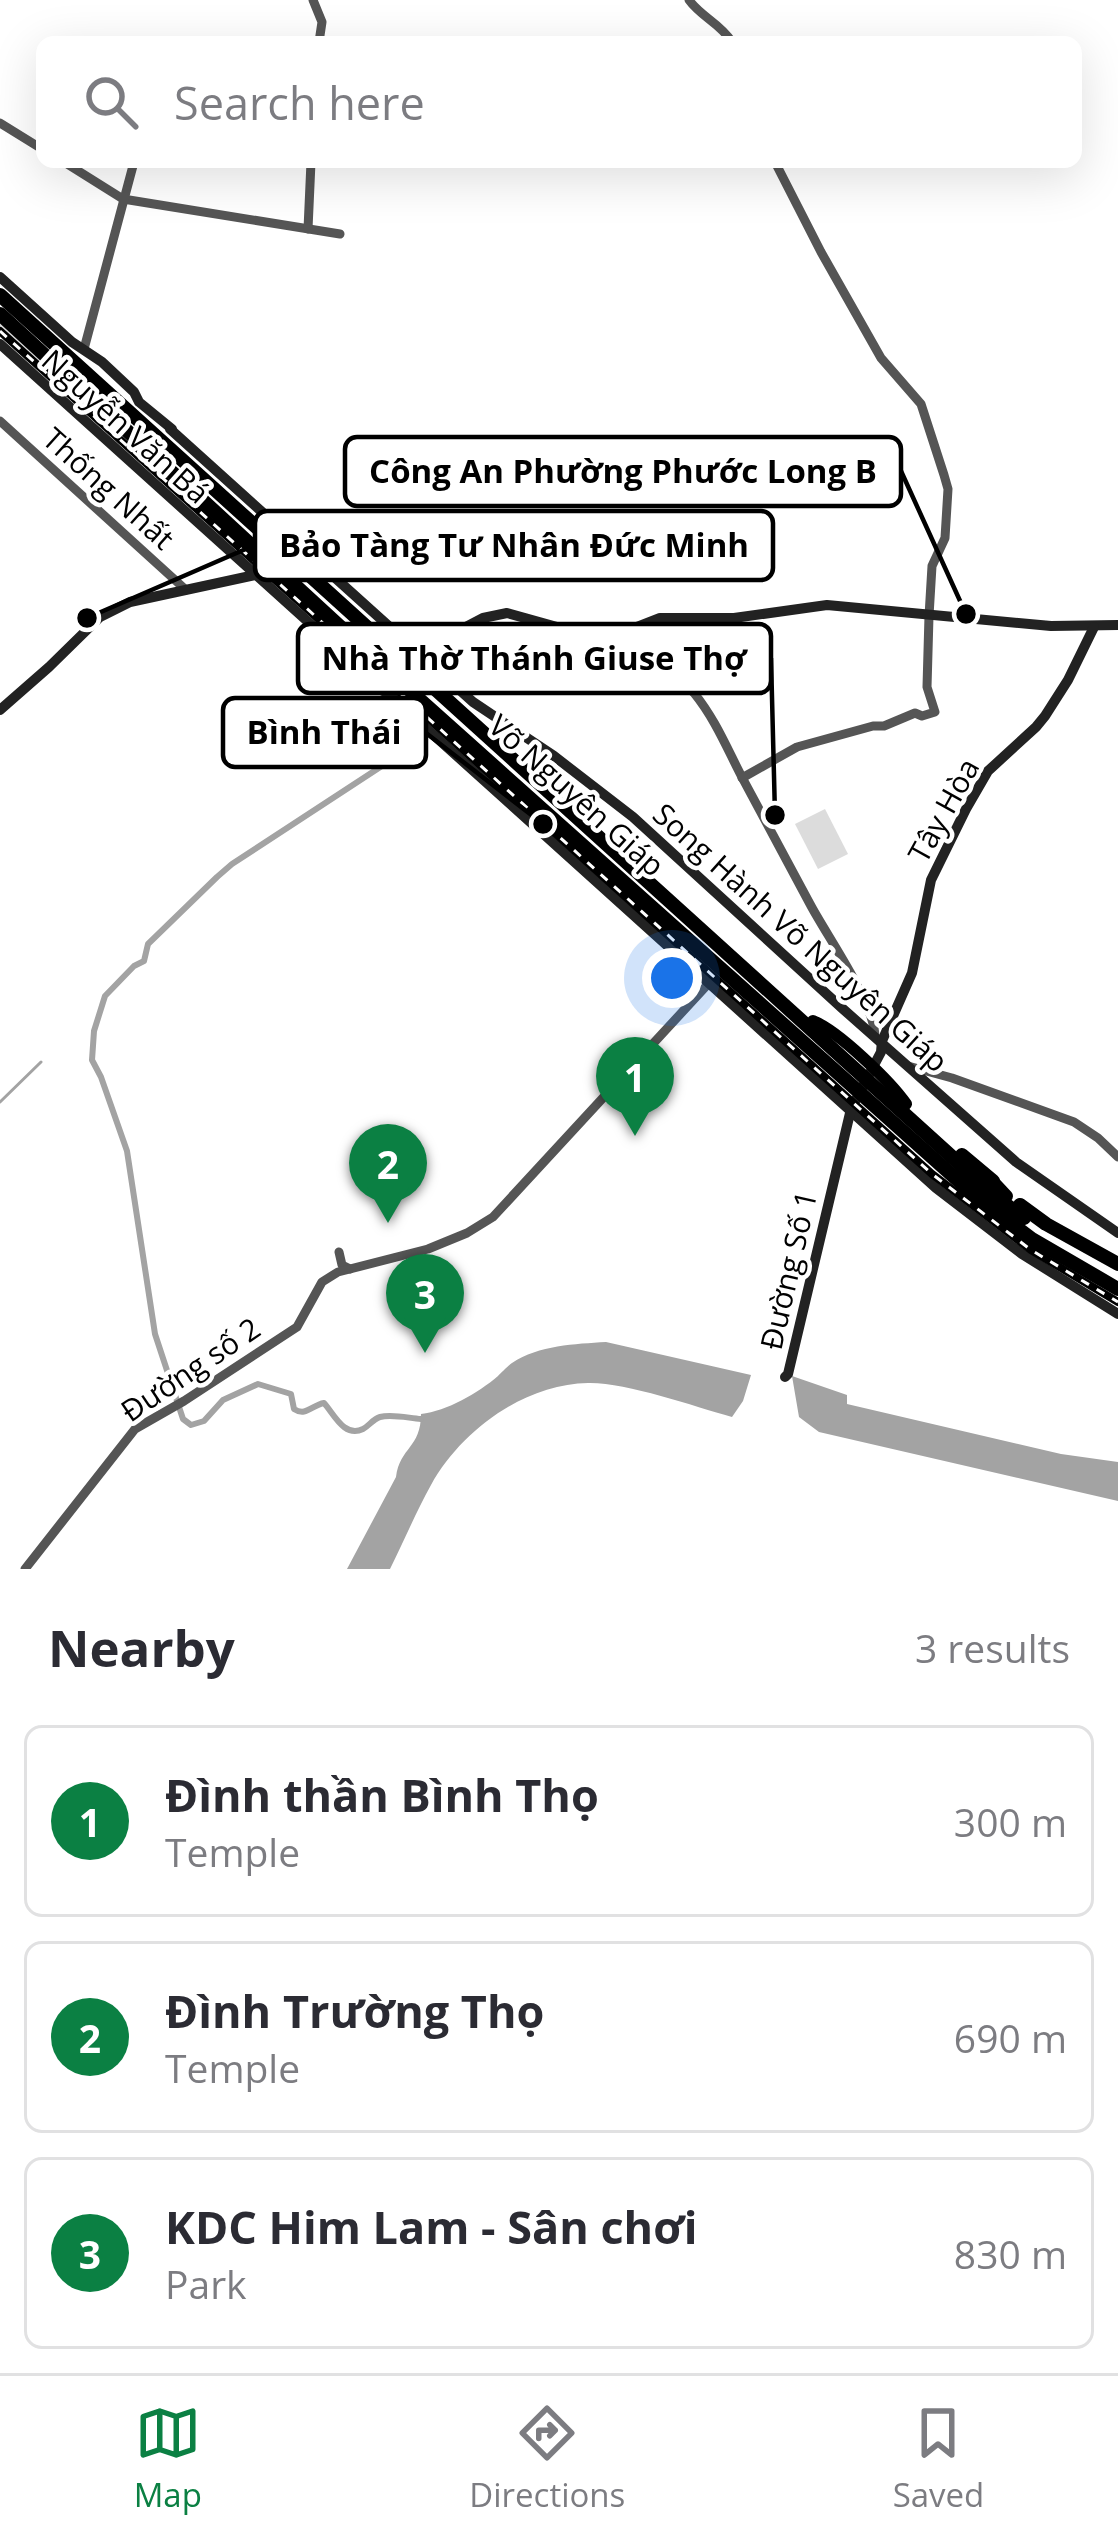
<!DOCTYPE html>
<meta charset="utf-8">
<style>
body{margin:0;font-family:"Open Sans",sans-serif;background:#f7f7f7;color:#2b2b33}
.you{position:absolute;left:672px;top:978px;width:42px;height:42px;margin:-30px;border:9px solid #fff;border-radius:50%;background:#1a73e8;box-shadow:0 0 0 18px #1a73e833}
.badge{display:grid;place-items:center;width:78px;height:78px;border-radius:50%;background:#0b8043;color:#fff;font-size:39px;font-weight:700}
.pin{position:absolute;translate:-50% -99px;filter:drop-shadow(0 3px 6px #0008)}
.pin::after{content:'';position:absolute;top:63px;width:42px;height:36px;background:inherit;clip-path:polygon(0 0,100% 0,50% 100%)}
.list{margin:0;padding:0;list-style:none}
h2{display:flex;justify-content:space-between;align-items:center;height:156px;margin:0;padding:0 48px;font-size:51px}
h2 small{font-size:39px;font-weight:400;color:#7c7c81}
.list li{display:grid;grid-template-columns:78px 1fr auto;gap:36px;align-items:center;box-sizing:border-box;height:192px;margin:0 24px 24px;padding:0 24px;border:3px solid #e1e1e2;border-radius:18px}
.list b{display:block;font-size:45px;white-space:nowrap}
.list p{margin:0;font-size:39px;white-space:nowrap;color:#7c7c81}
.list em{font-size:39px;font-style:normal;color:#7c7c81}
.icon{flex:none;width:66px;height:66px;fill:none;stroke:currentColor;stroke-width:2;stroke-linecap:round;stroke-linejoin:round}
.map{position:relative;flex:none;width:1118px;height:1569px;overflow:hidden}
.search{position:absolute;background:#fff;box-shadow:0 12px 48px #0002;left:36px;right:36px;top:36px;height:132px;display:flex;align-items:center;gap:30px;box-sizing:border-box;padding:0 42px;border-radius:18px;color:#7c7c81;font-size:45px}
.sheet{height:804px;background:#fff}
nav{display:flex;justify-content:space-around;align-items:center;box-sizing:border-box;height:168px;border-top:3px solid #e1e1e2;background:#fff;font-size:33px;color:#7c7c81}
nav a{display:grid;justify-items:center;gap:6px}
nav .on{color:#0b8043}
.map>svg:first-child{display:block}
</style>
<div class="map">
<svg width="1118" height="1569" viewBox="0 0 1118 1569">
<rect width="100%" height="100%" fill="#fff"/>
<g fill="#dcdcdc">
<path d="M0,319L390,675L385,680L367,669C247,557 122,448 0,337Z"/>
<path d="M825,809L848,854L818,869L795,824Z"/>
</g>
<g fill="#a3a3a3">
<path d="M606,1342L751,1375L743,1401L732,1417C693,1406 625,1382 588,1383C524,1384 461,1431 431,1485C416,1512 404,1541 390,1569H347L396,1477C400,1447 421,1448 421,1414C447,1411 478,1393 498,1376C501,1373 509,1365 512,1363C539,1345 575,1344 606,1342Z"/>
<path d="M792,1376L847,1395V1404L1061,1454L1118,1462V1501L819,1432L799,1417Z"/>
</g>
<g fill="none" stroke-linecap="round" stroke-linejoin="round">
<path stroke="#a3a3a3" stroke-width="3" d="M0,1102L41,1062"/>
<path stroke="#a3a3a3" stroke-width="6" d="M417,725L388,762L232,864L217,877L148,944L144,961L134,966L105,996L94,1031L92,1060L101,1077L127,1151L155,1334L183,1419L191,1425L204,1421L223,1400L258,1384L291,1394L294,1409C306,1417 312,1405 324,1403C334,1414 344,1438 363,1429C369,1426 373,1419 380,1417C392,1414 408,1418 421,1419"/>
<g stroke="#555" stroke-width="9">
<path d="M313,0L322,22L319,42"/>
<path d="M689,0C701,17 720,23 732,42"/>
<path d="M0,123L42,149"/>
<path d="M64,162L123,199L340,234"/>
<path d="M308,229L311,162"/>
<path d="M84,349L134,162"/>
<path d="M0,421L186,590"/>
<path d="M626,646C652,656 676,672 694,693C716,720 728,751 744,781C766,822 788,863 810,904C828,938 873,1000 875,1036"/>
<path d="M742,778L797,747L873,726H884L915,713L922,716L935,712L927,687L929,616L932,566L945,538L948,489L944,475L921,404L881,358L821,252L775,162"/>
<path d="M908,1066L952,1078L1074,1122L1098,1138L1118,1157"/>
<path d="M339,1252L342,1265L350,1269"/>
<path d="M25,1569L135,1429L184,1401L297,1327L322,1282L338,1272L428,1249L467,1233L493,1217L709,983"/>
</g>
<g stroke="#222" stroke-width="10">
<path d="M0,277L72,342L102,362L134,392L139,402L172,429"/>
<path d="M0,344L936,1188L1022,1254L1118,1314"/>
<path d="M170,429L473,702L554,756L633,817L843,1009L1016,1162L1118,1233"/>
<path d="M383,691L395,685L443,639L483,618L507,613L575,632L601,636L619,634L660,618H734L827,605L1051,626L1118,625"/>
<path d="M0,710L49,667L100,617L130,602L255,575"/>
<path d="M785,1377L788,1374L851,1109L881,1052L882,1041L912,973L931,880L966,809L988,771L1036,727L1045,716L1068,680L1094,627"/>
</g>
<g stroke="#000" stroke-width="12">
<path d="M421,669L427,667L434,681"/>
<path d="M813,1021C838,1031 890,1081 906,1104"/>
<path d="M987,1180L993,1181L1007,1196"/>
</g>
<g stroke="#000" stroke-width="14">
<path d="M0,295L962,1166L982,1187L1024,1218"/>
<path d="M0,314L410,691L980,1200L1032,1239L1118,1289"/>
<path d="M962,1155L993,1181"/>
<path d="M1020,1205L1046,1224L1118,1264"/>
</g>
<g stroke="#000" stroke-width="8">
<path id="rail" d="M0,331L932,1174L1031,1250L1118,1302"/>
</g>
<use href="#rail" stroke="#fff" stroke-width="3" stroke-dasharray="9" stroke-linecap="butt"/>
</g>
<g text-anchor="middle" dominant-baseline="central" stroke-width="9" stroke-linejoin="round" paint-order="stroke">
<g font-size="30" fill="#000" stroke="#fff">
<text transform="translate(126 426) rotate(42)">Nguyễn Văn Bá</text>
<text transform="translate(109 488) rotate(42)">Thống Nhất</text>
<text transform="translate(577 795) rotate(42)">Võ Nguyên Giáp</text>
<text transform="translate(943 810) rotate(-61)">Tây Hòa</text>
<text transform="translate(801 937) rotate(42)">Song Hành Võ Nguyên Giáp</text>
<text transform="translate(788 1270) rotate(-77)">Đường Số 1</text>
<text transform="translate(190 1369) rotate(-34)">Đường số 2</text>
</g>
</g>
<path fill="none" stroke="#000" stroke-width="4.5" d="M966 614L901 471M87 618L255 545M775 815L771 658M543 824L426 733"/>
<g fill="#000" stroke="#fff" stroke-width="4.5">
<circle cx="966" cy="614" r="12"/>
<circle cx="87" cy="618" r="12"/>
<circle cx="775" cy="815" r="12"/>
<circle cx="543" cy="824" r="12"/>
</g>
<g fill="#fff" stroke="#000" stroke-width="4.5">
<rect x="345" y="437" width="556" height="69" rx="12"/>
<rect x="255" y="511" width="518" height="69" rx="12"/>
<rect x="298" y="624" width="473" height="69" rx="12"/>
<rect x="223" y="698" width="203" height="69" rx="12"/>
</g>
<g font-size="33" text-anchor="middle" font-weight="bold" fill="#000">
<text x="623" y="483">Công An Phường Phước Long B</text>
<text x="514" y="557">Bảo Tàng Tư Nhân Đức Minh</text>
<text x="534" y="670">Nhà Thờ Thánh Giuse Thợ</text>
<text x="324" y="744">Bình Thái</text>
</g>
</svg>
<div class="you"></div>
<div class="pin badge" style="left:635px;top:1136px">1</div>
<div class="pin badge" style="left:388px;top:1223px">2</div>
<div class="pin badge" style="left:425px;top:1353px">3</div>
<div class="search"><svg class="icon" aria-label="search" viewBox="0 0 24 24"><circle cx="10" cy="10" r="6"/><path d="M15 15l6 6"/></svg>Search here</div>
</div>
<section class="sheet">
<h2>Nearby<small>3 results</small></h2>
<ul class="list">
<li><span class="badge">1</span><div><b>Đình thần Bình Thọ</b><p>Temple</p></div><em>300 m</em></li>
<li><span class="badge">2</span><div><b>Đình Trường Thọ</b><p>Temple</p></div><em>690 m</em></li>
<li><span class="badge">3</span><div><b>KDC Him Lam - Sân chơi</b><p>Park</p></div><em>830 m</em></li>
</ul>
</section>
<nav>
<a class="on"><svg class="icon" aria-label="map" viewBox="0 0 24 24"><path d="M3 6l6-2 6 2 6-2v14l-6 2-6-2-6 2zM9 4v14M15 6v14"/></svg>Map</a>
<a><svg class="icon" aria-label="directions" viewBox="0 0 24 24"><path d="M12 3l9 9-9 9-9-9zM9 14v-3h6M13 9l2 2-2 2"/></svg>Directions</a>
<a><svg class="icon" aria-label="saved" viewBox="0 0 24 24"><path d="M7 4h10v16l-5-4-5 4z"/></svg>Saved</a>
</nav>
